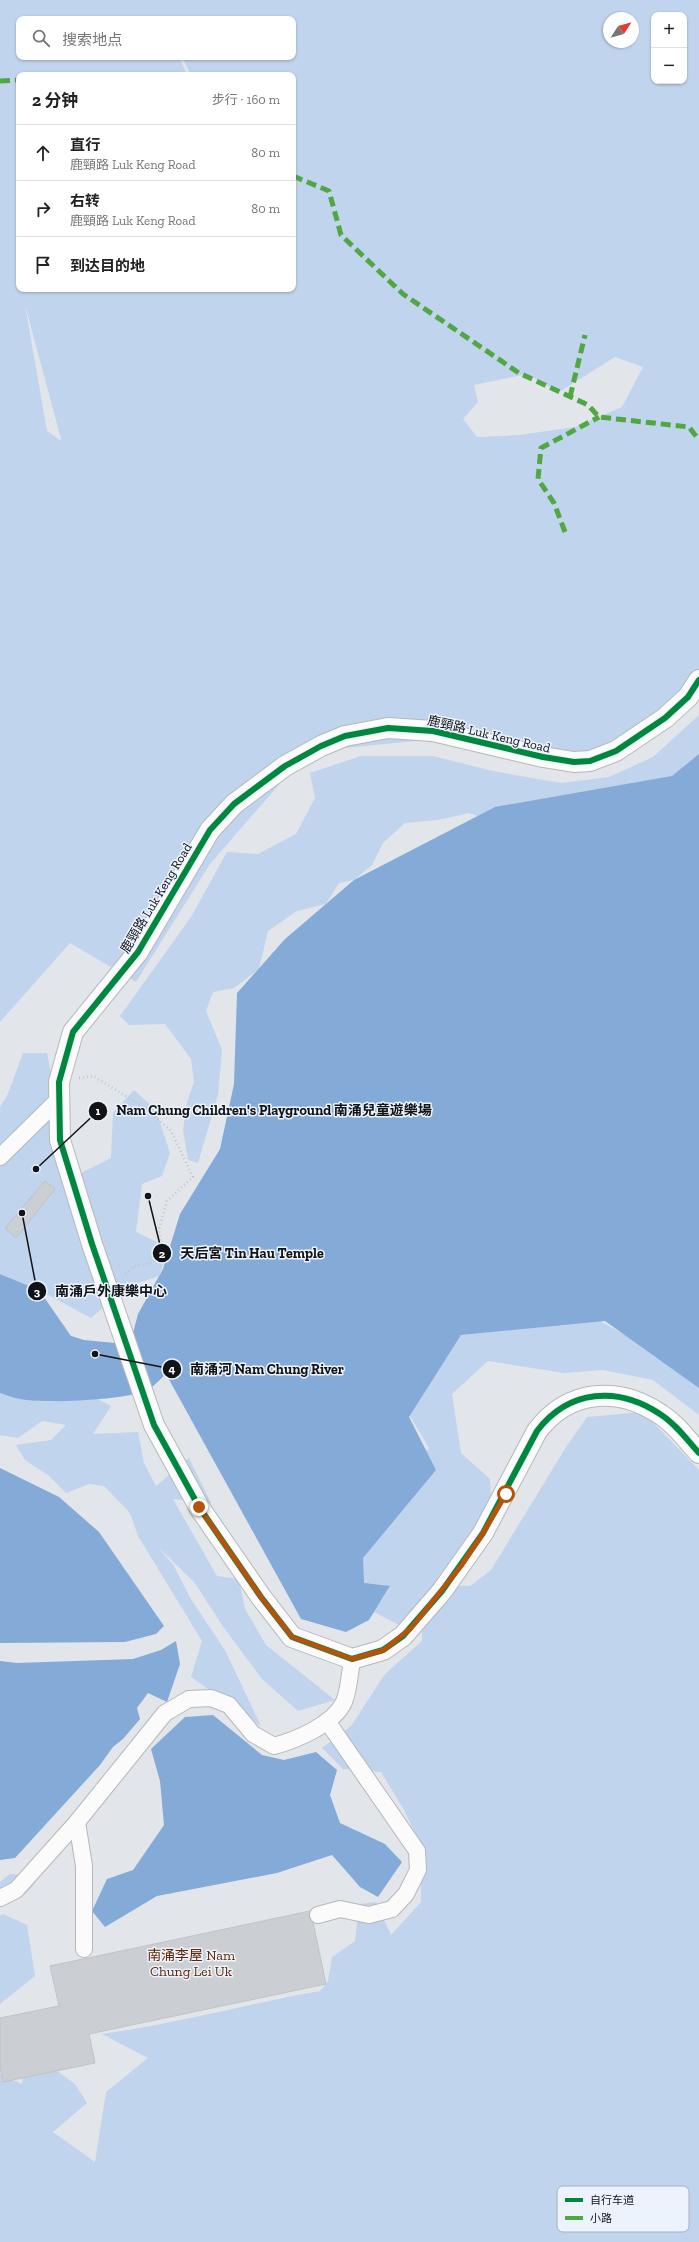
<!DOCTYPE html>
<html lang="zh">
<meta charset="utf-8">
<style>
body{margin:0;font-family:"Zilla Slab","Noto Sans SC",serif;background:#f6f6f6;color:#222}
.controls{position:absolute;right:12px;top:12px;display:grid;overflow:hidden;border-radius:8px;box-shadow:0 1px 3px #0004}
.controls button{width:36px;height:36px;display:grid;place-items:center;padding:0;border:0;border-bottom:1px solid #e0e0e0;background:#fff;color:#222;font:20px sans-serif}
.compass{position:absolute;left:603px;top:12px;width:36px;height:36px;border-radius:50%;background:#fff;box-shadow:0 1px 3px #0004;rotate:54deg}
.stop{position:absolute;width:12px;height:12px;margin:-9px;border:3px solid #b45309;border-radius:50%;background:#fff}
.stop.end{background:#b45309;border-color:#fff;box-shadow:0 1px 4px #0008}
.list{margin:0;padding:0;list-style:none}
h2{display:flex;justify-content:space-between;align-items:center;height:52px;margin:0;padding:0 16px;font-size:17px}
h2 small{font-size:13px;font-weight:400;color:#767676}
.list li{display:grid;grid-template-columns:26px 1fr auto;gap:12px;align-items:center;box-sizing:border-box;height:56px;padding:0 16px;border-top:1px solid #e0e0e0}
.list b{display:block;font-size:15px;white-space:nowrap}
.list p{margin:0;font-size:13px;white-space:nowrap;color:#767676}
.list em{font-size:13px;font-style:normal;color:#767676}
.icon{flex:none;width:22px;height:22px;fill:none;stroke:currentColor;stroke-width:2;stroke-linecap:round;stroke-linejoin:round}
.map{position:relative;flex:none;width:699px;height:2242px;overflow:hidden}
.search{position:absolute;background:#fff;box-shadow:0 1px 3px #0004;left:16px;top:16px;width:280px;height:44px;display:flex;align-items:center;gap:10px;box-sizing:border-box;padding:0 14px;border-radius:8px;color:#767676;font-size:15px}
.panel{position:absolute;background:#fff;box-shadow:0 1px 3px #0004;left:16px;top:72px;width:280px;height:220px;border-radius:8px}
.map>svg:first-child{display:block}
</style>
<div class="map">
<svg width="699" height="2242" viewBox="0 0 699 2242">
<rect width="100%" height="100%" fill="#e2e6ea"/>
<g fill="#c0d4ed" fill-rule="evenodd">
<path d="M0,0H699V694L622,759L583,763L435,739L325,750L290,772L210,864L136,982L70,943L0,1022ZM654,15H684V81H654ZM609,18H633V42H609ZM19,19H293V57H182L191,75H293V289H19V75H187L179,57H19ZM25,305L61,439L60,440L47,431ZM615,357L643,367L622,407L575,427L519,435L477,437L463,419L478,402L474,385L527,374L559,392Z"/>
<path d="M699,715V756L667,786L504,825L469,813L438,820L405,823L383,843L372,865L354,880L339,883L326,904L297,911L268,931L259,969L234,988L213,992L206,1011L222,1050L218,1095L198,1163L188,1160L183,1130L187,1102L194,1082L191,1059L165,1024L129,1025L120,1016L191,917L227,852L258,854L296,834L315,798L310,773L361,756H433L493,771L561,783L609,777L653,757Z"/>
<path d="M23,1053H47L57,1107L79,1174L111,1158L113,1113L134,1090L156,1110L170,1153L162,1176L142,1184L136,1232L169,1248L159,1276L129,1286L91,1318L39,1290L0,1274V1107L7,1096Z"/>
<path d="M600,1321L699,1376V1415L653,1380L603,1370L564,1373L488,1361L452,1394L461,1453L490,1479L492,1521L442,1585L470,1586L491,1570L566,1447L587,1417L643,1412L699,1470V2242H0V2074L22,2084L28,2050L75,2084L87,2103L53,2132L95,2162L106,2092L148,2058L102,2034C175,2024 247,2004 320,1991L328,1981L332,1957L355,1941L359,1904L376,1902L391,1935L421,1902V1845L404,1810L381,1772L343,1769L322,1748L351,1726L385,1674L422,1641V1604L399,1625L374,1612L390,1587L363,1588V1558L413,1468L429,1448L407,1411L461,1335Z"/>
<path d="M0,1393L21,1399L49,1402L96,1398L111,1406L93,1434L138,1432L144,1463L156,1486L189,1458L211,1503L173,1499L217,1576L239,1579L245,1609L266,1645L335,1700L298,1711L262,1679L224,1628L194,1582L157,1546L174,1566L189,1596L225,1650L261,1726L191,1677L202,1641L138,1536L130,1513L104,1486L89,1484L66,1493L48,1475L25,1460L16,1445L51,1440L66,1425L42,1421L18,1438L0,1435Z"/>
<path d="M10,1874L39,1876C30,1893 18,1901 0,1907V1882Z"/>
<path d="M3,1914L27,1925L35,1976L0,2004V1916Z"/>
</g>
<g fill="#84aad8">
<path d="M699,754V1388L605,1321L461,1335L409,1417L436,1470L363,1558L364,1583L390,1586L369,1620L346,1632L301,1619L166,1374C159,1380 154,1387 145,1391C124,1400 44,1404 20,1399C14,1398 7,1395 0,1393V1274L39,1290L71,1336L84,1340L115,1343L127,1339L133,1333L138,1314L163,1269L180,1214L220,1149L234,1084L237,993L285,939L354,880L495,807L672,776Z"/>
<path d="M0,1468L59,1497L99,1532L164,1626L156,1634L125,1642L0,1643Z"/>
<path d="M176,1641L180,1664L167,1702L148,1693L137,1708L140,1719L123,1739L113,1747L100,1765L15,1858L0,1860V1661L17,1663L133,1659L161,1650Z"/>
<path d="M213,1715L262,1755L284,1760L316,1752L337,1770L330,1795L340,1823L385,1844L402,1862L378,1897L360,1887L332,1855L277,1873L157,1896L105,1927L92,1911L107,1879L133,1870L164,1825L160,1781L151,1749L185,1717Z"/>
</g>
<g fill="#cbced2" stroke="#c0c3c7">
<path d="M45,1181L55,1189L16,1238L5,1228Z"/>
<path d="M310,1911L309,1917L313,1922L326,1984L89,2034L95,2063L3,2082L0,2068V2018L59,2006L50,1966Z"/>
</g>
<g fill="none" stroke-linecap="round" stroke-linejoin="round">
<g stroke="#b5b8bb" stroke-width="18">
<g id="minor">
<path d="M0,1157L59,1099"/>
<path d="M77,1822L84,1866V1949"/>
<path d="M0,1898L16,1890L77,1822L165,1713L189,1699L211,1698L229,1705L253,1734L274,1746C296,1740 333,1725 344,1702C349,1690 350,1672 352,1659"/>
<path d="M318,1915L340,1909L369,1915L392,1909L406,1894L418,1870L417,1851L327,1721"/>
</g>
</g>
<g stroke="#b5b8bb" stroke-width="22">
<path id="tertiary" d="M699,680L688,697L665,718L616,751L590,761L574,762L543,757L433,731L388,728L345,736L321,746L285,766L234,804L210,830L138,952L73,1032L59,1082L60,1140L92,1244L154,1425L199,1507L261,1597L292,1637L352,1659L383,1650L403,1636L442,1591L483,1533L537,1431C569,1389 618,1386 660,1414C676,1424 687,1440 699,1453"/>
</g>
<path stroke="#c3c4c5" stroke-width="2.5" stroke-dasharray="1 3" stroke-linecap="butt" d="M79,1078L93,1076L144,1107L171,1131L193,1177L167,1201L159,1229L162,1252L151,1263L132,1267L123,1276"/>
<use href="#minor" stroke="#fbfbfc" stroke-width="16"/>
<use href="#tertiary" stroke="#fbfbfc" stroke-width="20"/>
<g stroke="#51a842" stroke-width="5" stroke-dasharray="10 5" stroke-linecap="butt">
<path d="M73,75H75"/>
<path d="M0,81L19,80"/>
<path d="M293,176L329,191L341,235L403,294L519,373L588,405L599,417L689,427L699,440"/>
<path d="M570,397L585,335"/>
<path d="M565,532L554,503L538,479L541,448L599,417"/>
</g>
<g stroke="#ecf3fc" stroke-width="8">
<path id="cycleway" d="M699,680L688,697L665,718L616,751L590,761L574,762L543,757L433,731L388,728L345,736L321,746L285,766L234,804L210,830L138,952L73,1032L59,1082L60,1140L92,1244L154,1425L199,1507L261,1597L292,1637L352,1659L383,1650L403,1636L442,1591L483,1533L537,1431C569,1389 618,1386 660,1414C676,1424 687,1440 699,1453"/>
</g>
<use href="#cycleway" stroke="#00873e" stroke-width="6"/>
</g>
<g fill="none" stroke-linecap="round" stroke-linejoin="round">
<path stroke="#b45309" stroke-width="5" d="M199,1507L261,1597L292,1637L352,1659L384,1650L411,1628L461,1566L483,1533L506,1494"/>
</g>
<g text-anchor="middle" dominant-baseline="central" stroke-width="3" stroke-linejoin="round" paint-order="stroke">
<g font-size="13" fill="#111316" stroke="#ecf3fc">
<text transform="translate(489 734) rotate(13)">鹿頸路 Luk Keng Road</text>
<text transform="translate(156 898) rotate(-59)">鹿頸路 Luk Keng Road</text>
</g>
<g font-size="14" fill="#632502" stroke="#ecf3fc">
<text x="191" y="1955">南涌李屋 Nam<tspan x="191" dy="16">Chung Lei Uk</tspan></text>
</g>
</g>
<rect x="557" y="2186" width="132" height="46" rx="6" fill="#ecf3fc" stroke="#aab0b7" stroke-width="1"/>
<rect x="565" y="2198" width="18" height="4" fill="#00873e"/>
<rect x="565" y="2216" width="18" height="4" fill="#51a842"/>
<g font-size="11" fill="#111316">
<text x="590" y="2204">自行车道</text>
<text x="590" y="2222">小路</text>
</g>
<path fill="none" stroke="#111316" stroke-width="1.5" d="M36 1169L98 1111M148 1196L162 1253M22 1213L37 1291M95 1354L172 1369"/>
<g fill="#111316" stroke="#ecf3fc" stroke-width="1.5">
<circle cx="36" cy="1169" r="4"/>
<circle cx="148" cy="1196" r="4"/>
<circle cx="22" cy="1213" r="4"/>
<circle cx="95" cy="1354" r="4"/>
<circle cx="98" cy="1111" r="10"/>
<circle cx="162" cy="1253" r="10"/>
<circle cx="37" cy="1291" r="10"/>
<circle cx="172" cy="1369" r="10"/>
</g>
<g font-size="12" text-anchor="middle" font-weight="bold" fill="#fff">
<text x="98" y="1115">1</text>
<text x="162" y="1258">2</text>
<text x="37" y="1296">3</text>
<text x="172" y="1373">4</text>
</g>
<g font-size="14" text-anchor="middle" font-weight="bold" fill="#111316" stroke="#ecf3fc" stroke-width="3" stroke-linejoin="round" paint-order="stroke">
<text x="274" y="1115">Nam Chung Children's Playground 南涌兒童遊樂場</text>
<text x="252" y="1258">天后宮 Tin Hau Temple</text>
<text x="111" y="1296">南涌戶外康樂中心</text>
<text x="267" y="1374">南涌河 Nam Chung River</text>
</g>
</svg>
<div class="controls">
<button>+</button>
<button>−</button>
</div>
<svg class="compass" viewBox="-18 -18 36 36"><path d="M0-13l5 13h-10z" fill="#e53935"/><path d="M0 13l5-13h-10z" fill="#767676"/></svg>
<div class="stop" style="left:506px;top:1494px"></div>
<div class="stop end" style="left:199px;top:1507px"></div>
<div class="search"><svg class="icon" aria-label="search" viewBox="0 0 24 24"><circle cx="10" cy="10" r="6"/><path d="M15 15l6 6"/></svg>搜索地点</div>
<section class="panel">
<h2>2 分钟<small>步行 · 160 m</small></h2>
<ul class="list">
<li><svg class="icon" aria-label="ahead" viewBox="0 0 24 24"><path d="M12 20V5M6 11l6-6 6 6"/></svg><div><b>直行</b><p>鹿頸路 Luk Keng Road</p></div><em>80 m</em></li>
<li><svg class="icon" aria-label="right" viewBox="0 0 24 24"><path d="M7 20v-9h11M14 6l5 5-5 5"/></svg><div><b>右转</b><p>鹿頸路 Luk Keng Road</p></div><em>80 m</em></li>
<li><svg class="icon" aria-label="arrive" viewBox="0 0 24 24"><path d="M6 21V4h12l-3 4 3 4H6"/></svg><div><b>到达目的地</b></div></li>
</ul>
</section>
</div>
